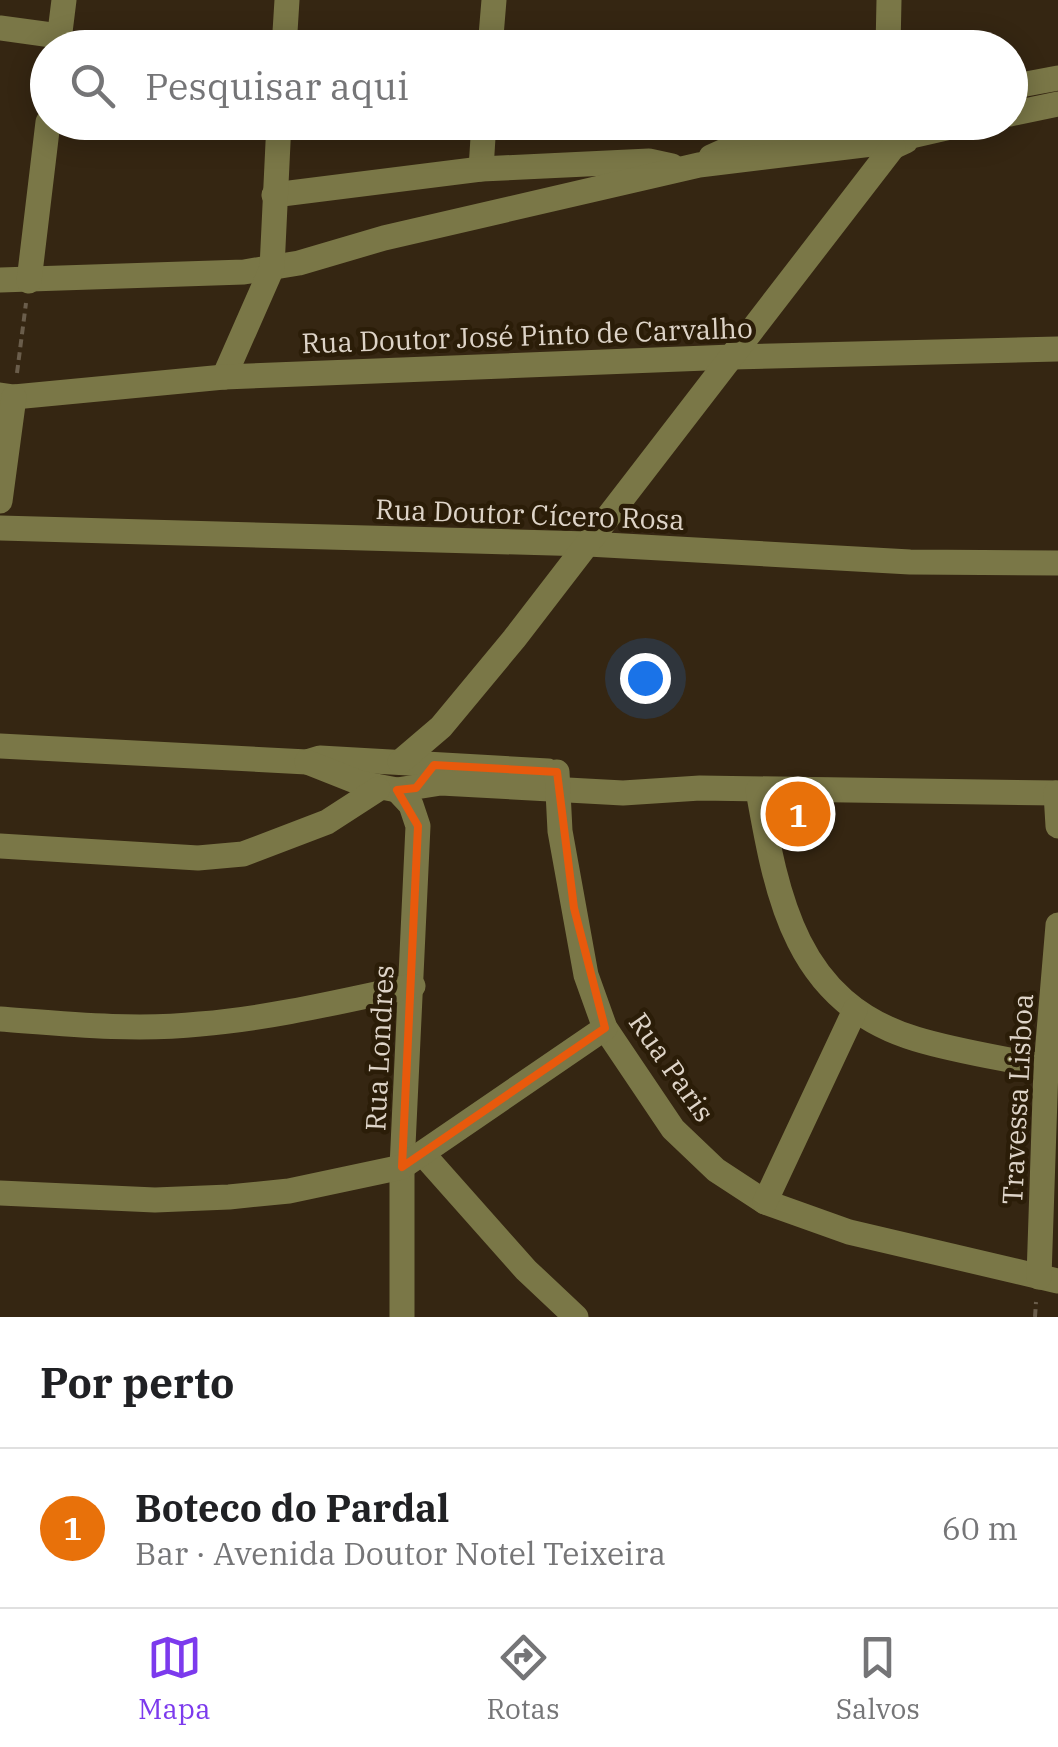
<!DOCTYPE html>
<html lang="pt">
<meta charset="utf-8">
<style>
body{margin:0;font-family:"IBM Plex Serif",serif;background:#f2f2f2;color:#202124}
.you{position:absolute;left:645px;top:678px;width:35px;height:35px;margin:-25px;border:8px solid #fff;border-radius:50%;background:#1a73e8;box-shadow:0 0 0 15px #1a73e833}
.badge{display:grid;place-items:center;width:65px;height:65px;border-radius:50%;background:#7c3aed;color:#fff;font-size:32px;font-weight:700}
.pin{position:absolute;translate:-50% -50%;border:5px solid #fff;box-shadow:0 2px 10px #0006}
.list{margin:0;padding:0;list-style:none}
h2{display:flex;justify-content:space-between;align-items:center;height:130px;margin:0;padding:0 40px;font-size:42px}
h2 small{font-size:32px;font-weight:400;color:#757577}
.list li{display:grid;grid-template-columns:65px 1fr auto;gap:30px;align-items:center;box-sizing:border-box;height:160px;padding:0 40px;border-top:2px solid #e0e0e0}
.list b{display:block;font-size:38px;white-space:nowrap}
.list p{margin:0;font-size:32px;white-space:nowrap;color:#757577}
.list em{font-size:32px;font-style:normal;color:#757577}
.icon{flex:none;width:55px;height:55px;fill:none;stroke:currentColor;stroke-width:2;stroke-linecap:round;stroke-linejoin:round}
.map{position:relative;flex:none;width:1058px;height:1317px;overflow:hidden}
.search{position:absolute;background:#fff;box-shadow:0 5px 25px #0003;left:30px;right:30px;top:30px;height:110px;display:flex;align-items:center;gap:25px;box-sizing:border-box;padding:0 35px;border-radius:55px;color:#757577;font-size:38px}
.sheet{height:290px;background:#fff}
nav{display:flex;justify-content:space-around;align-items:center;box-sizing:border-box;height:140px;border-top:2px solid #e0e0e0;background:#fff;font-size:28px;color:#757577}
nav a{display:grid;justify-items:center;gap:5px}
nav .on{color:#7c3aed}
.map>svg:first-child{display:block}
</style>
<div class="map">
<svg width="1058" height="1317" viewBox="0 0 1058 1317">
<rect width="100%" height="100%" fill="#352612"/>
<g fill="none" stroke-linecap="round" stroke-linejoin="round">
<g stroke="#6a5d4b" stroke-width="4" stroke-dasharray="8 5" stroke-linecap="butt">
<path d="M17,373L26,303"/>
<path d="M1035,1317L1036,1302"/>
</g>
<g stroke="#7a7747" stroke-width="25">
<path d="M0,28L59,36"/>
<path d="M58,48L64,0"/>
<path d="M284,48L287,0"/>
<path d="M490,48L494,0"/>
<path d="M888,48L889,0"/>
<path d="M1010,87L1058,78"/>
<path d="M1010,114L1058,104"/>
<path d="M870,122L874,138L893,147L906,141L914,122"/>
<path d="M911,136L972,122"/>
<path d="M711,157L740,144L845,122"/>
<path d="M481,169L484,122"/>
<path d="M274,195L481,169L649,161L672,166"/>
<path d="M0,280L244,272L299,263L384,238L699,165L880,143"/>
<path d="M29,281L48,122"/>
<path d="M224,377L272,268L279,122"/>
<path d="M0,395L14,397L224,377L732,357L1058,349"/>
<path d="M0,501L14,397"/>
<path d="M0,528L588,544L910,562L1058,563"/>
<path d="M0,746L307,762L320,758L548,771"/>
<path d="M307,762L360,783L397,790L441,783L623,793L700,788L1058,793"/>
<path d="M400,762L441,727L514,639L893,147"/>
<path d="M557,772L560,831L586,975L605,1028L673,1129L716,1170L765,1202L849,1232L1058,1281"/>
<path d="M397,790L411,805L418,826L402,1167V1317"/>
<path d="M758,790C777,898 796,1003 916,1039C962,1053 1011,1059 1058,1070"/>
<path d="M1056,793L1058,826"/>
<path d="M0,846L198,858L243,854L327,822L378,789"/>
<path d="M0,1019C66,1024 135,1031 200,1024C272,1018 342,1001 413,986"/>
<path d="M423,1154L526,1270L576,1317"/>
<path d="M0,1193L155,1200L229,1197L289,1191L402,1167L605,1028"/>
<path d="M765,1202L855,1010"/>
<path d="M1039,1277L1046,1067L1058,925"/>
</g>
</g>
<path fill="none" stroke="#e8590c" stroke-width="8" stroke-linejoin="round" d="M434,765L557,772L574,908L605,1028L402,1167L418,826L397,790L416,788Z"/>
<g text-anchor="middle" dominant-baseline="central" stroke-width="9" stroke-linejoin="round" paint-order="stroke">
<g font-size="28" fill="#ded4c8" stroke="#2b1d08">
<text transform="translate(527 335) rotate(-2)">Rua Doutor José Pinto de Carvalho</text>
<text transform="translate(530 514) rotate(2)">Rua Doutor Cícero Rosa</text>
<text transform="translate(379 1048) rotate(-87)">Rua Londres</text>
<text transform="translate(672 1067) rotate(55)">Rua Paris</text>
<text transform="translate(1017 1099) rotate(-87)">Travessa Lisboa</text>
</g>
</g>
</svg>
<div class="you"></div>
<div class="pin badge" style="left:798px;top:814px;background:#e8710a">1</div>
<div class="search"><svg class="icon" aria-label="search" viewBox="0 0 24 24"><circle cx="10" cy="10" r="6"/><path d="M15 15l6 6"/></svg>Pesquisar aqui</div>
</div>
<section class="sheet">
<h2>Por perto<small></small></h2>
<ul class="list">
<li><span class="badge" style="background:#e8710a">1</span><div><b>Boteco do Pardal</b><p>Bar · Avenida Doutor Notel Teixeira</p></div><em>60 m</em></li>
</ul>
</section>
<nav>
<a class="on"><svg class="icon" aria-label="map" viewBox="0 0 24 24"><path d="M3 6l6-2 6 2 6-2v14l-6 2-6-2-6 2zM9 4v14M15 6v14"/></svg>Mapa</a>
<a><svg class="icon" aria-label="directions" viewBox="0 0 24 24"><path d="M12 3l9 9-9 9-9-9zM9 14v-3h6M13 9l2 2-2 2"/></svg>Rotas</a>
<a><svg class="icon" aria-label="saved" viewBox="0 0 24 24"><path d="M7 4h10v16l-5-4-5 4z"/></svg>Salvos</a>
</nav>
